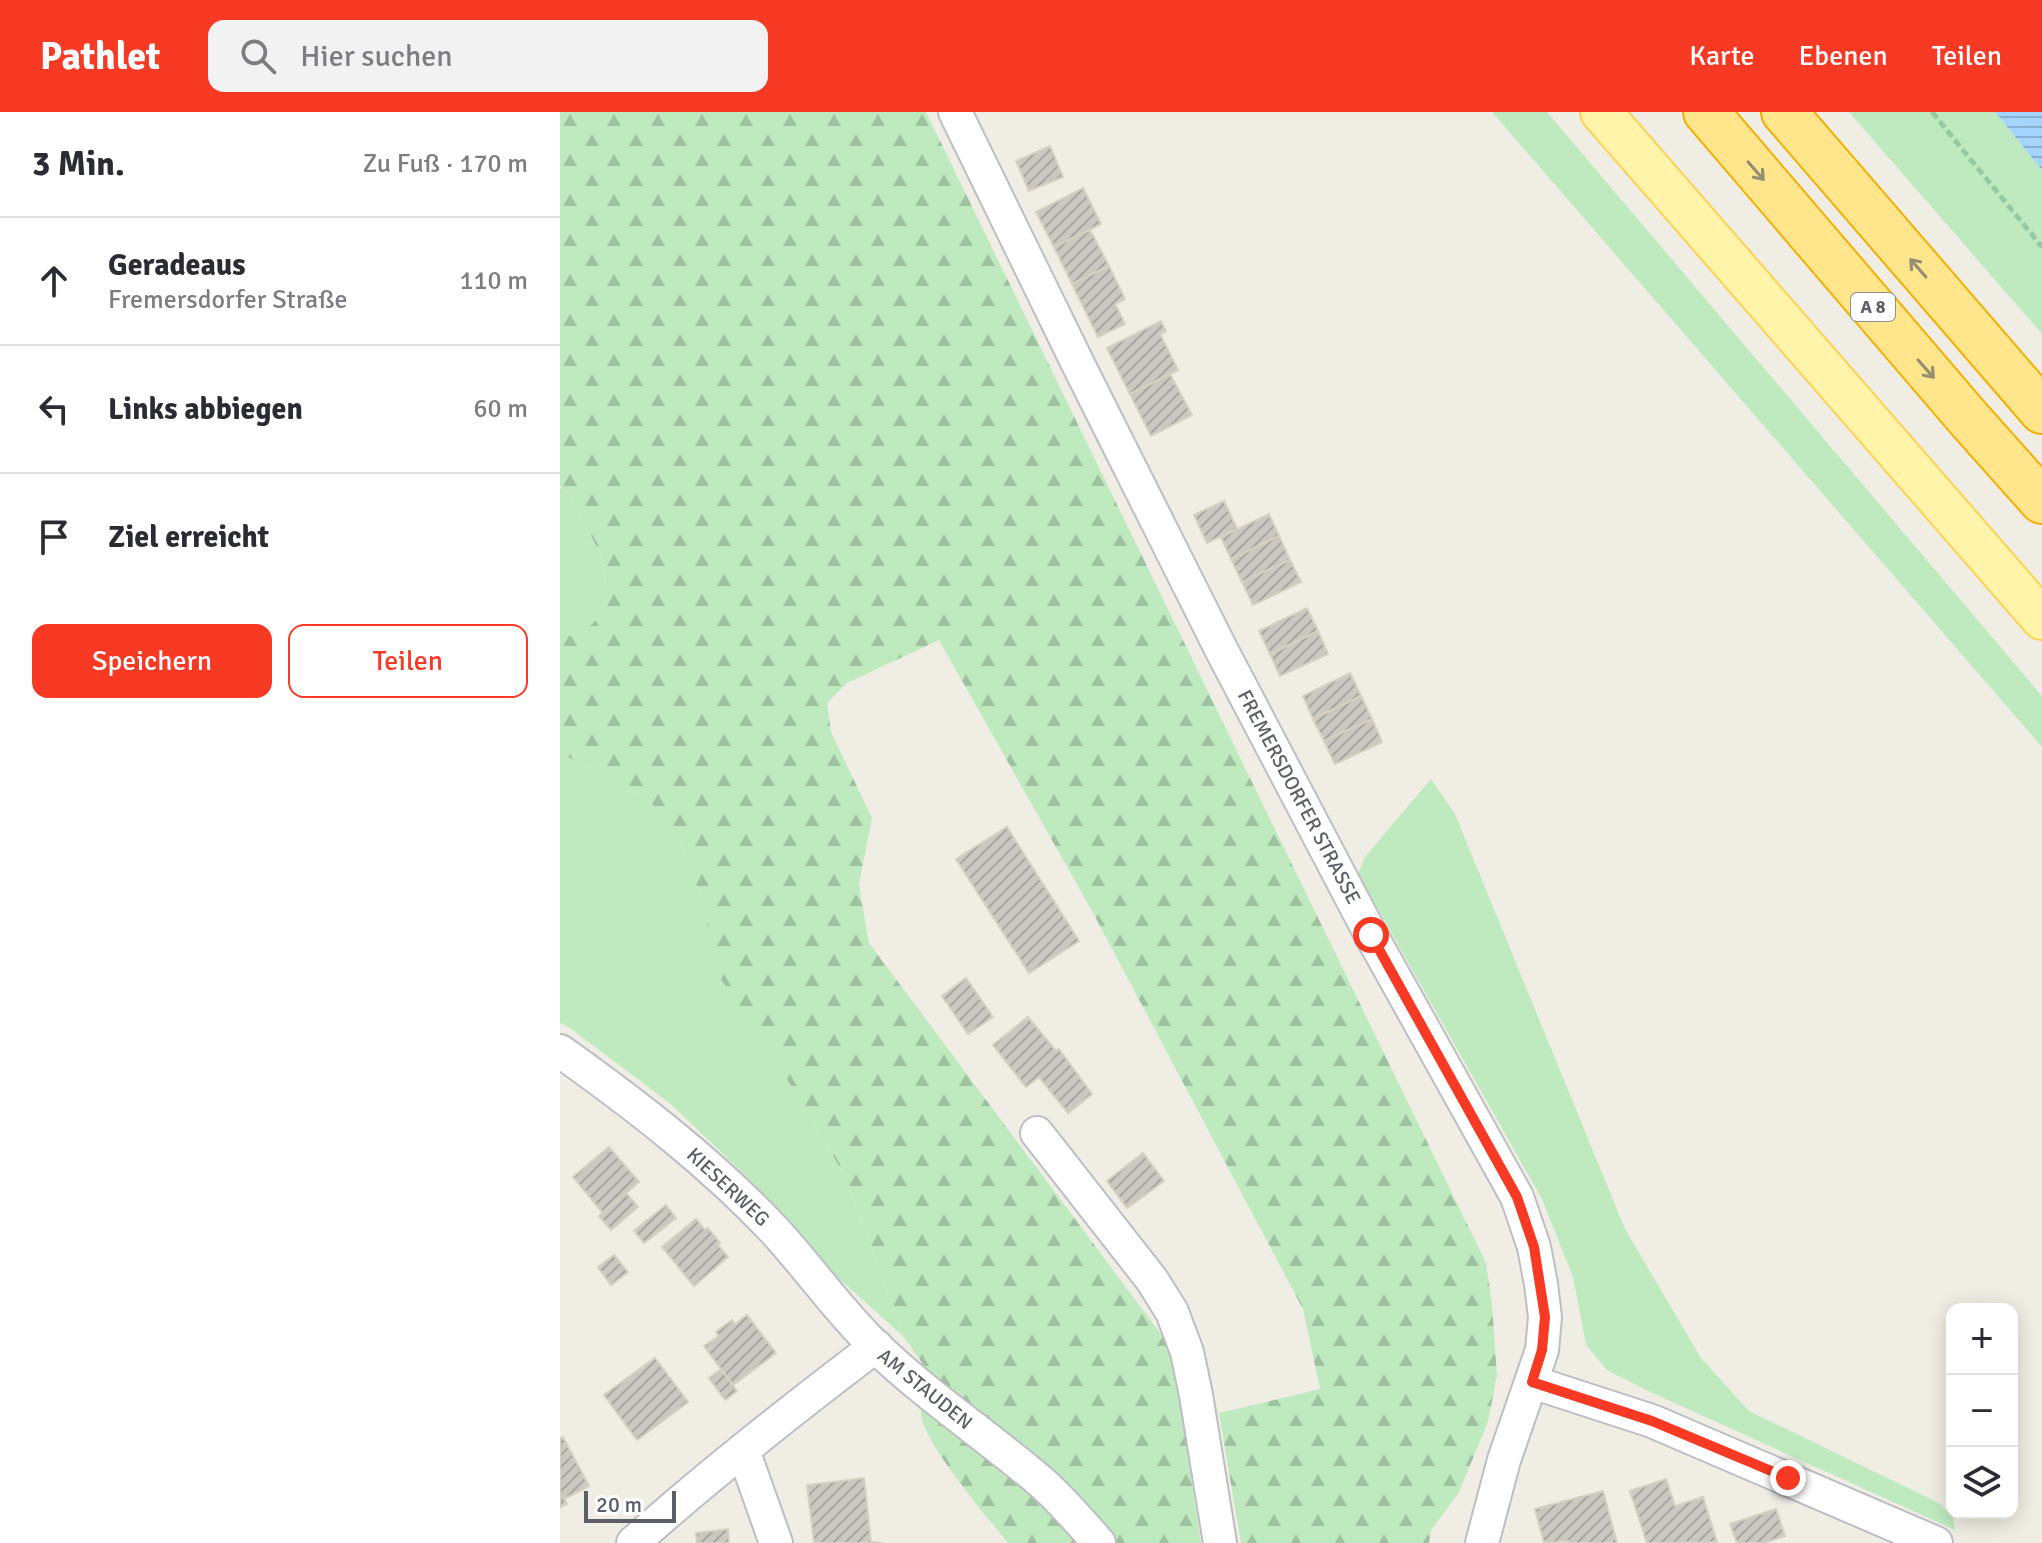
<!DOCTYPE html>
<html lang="de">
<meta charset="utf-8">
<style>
body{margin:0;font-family:Signika,sans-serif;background:#f2f2f3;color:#2b2b33}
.controls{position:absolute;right:24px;bottom:24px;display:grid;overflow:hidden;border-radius:16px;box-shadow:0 4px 20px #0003}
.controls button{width:72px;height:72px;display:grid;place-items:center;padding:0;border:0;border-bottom:2px solid #e1e1e2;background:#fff;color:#2b2b33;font:40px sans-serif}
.scale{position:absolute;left:24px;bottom:20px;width:92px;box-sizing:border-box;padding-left:8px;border:4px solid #5c6066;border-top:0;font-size:22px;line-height:28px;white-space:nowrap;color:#5c6066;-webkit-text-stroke:6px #fff;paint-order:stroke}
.stop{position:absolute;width:24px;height:24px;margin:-18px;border:6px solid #f83923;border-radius:50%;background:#fff}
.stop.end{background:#f83923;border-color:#fff;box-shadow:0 2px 8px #0008}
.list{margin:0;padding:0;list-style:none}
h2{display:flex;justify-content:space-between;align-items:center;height:104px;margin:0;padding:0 32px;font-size:34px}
h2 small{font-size:26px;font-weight:400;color:#7c7c81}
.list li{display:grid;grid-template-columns:52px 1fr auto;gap:24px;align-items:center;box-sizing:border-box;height:128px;padding:0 32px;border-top:2px solid #e1e1e2}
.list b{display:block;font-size:30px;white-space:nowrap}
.list p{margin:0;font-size:26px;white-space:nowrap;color:#7c7c81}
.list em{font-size:26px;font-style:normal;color:#7c7c81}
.actions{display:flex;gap:16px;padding:24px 32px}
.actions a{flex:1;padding:18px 0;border:2px solid #f83923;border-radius:16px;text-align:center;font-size:28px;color:#f83923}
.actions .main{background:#f83923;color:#fff}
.icon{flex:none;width:44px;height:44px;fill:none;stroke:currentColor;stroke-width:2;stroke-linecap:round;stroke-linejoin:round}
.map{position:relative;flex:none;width:1482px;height:1431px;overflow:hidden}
header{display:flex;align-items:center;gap:48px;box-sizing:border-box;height:112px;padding:0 40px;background:#f83923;color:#fff}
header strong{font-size:38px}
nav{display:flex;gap:44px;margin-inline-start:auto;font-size:28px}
.search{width:560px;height:72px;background:#f2f2f3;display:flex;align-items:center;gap:20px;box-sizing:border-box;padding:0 28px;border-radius:16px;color:#7c7c81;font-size:30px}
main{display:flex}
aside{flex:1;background:#fff}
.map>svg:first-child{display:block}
</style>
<header>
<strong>Pathlet</strong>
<div class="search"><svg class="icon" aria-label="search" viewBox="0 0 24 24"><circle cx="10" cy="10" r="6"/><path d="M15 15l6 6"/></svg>Hier suchen</div>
<nav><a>Karte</a><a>Ebenen</a><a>Teilen</a></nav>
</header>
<main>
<aside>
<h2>3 Min.<small>Zu Fuß · 170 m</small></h2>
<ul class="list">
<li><svg class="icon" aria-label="ahead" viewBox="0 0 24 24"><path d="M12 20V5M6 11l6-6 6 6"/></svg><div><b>Geradeaus</b><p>Fremersdorfer Straße</p></div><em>110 m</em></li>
<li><svg class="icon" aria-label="left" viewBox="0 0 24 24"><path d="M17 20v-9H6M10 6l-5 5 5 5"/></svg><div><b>Links abbiegen</b></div><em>60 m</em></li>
<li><svg class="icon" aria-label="arrive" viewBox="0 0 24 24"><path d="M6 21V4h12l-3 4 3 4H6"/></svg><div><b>Ziel erreicht</b></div></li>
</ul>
<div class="actions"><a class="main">Speichern</a><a>Teilen</a></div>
</aside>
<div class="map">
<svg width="1482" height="1431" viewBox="0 0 1482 1431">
<defs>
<pattern id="forest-firs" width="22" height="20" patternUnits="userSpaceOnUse" patternTransform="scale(2)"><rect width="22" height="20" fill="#bfeac0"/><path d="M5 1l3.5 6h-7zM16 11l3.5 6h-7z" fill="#9ec1a0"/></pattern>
<pattern id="water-rules" width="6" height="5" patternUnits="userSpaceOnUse" patternTransform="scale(2)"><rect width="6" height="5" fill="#a5d5ff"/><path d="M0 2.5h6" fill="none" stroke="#8ab0d2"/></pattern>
<pattern id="building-hatch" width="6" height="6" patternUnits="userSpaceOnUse" patternTransform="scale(2)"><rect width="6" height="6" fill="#cbc8c1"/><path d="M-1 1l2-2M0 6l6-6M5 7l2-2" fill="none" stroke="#a8a6a1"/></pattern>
</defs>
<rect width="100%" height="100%" fill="#f0eee4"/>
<g fill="#bfeac0">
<path d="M932,0H987L1482,584V635Z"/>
<path d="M1289,0H1435L1482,58V222Z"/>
<path d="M0,375L9,382L40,441L47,479L40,505L20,524H0Z"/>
<path d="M0,641L87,686L121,729L143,791L232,975L285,1064L344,1225L257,1147L195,1073L112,993L10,916L0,911Z"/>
<path d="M871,667L895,702L1065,1117L1141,1246L1189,1299L1379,1391L1393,1406L1395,1418L1090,1280L1047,1258L1026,1233L1013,1165L982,1087L798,762L805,745Z"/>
</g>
<path fill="url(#forest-firs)" d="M0,0H366L926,1151L932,1192L937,1263L928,1310L898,1382L871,1418L869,1431H681L659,1301L760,1277L743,1197L532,799L379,528L287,571L267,591L271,620L312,706L299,772L309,831L612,1237L641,1431H448C429,1407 362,1329 361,1302C360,1288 365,1272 367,1258L344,1225L285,1064L232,975L157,861L143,791L121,729L87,686L0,641V524H20L39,505L47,479L40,441L9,382L0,374Z"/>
<path fill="url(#water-rules)" d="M1435,0H1482V58Z"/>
<g fill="url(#building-hatch)" stroke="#d5d0c2" stroke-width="2">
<path d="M490,34L503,65L469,79L456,49Z"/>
<path d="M523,76L541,112L494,135L476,100Z"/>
<path d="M530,118L549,154L512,172L494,135Z"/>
<path d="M549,154L565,187L555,192L565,212L538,225L512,172Z"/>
<path d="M601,209L606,219L600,222L618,258L570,282L547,236Z"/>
<path d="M610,262L632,303L591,324L570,282Z"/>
<path d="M664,389L677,417L647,431L634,403Z"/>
<path d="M709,402L719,424L671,447L661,425Z"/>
<path d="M719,424L730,448L682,470L671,447Z"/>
<path d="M730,448L741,470L693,493L682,470Z"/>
<path d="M747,496L758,519L710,542L699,519Z"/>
<path d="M758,519L768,542L720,564L710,542Z"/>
<path d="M790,561L801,584L753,607L743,584Z"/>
<path d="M801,584L812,607L764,629L753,607Z"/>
<path d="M812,607L822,630L775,652L764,629Z"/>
<path d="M447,715L519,829L469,861L396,747Z"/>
<path d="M406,866L433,905L408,922L382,884Z"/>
<path d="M468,905L496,939L499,937L532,982L508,1001L479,965L466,975L433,933Z"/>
<path d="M49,1035L79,1070L43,1101L13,1065Z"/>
<path d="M583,1041L604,1069L567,1096L547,1069Z"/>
<path d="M66,1081L78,1095L51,1118L39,1104Z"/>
<path d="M106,1093L116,1106L84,1131L74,1119Z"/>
<path d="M136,1107L145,1118L148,1116L160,1131L158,1133L168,1145L134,1174L102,1135Z"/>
<path d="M54,1143L68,1160L51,1173L38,1155Z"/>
<path d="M187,1203L216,1241L173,1273L144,1234L159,1224L156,1220L172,1208L175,1212Z"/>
<path d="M95,1246L128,1290L77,1328L44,1283Z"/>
<path d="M161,1257L177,1279L165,1288L149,1266Z"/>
<path d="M3,1325L29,1374L4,1387L7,1392L0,1395V1326Z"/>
<path d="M304,1366L311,1430L323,1431H254L247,1373Z"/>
<path d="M1106,1367L1115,1394L1143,1385L1157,1430L1087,1431L1070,1379Z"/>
<path d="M1043,1379L1057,1431H1008V1429L984,1431L975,1397Z"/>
<path d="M1216,1397L1225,1424L1204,1431H1177L1170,1412Z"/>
<path d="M168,1417L169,1431H137L136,1421Z"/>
</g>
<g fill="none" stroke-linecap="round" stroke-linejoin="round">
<g stroke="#bcbec4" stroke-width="36">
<g id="minor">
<path d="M395,0L519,254L662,539L811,823L957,1085L974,1135L981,1172L985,1205L982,1238L944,1348L922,1431"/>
<path d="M0,939C76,993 151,1051 215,1119C249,1156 278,1198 315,1234C366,1283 426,1323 480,1369C501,1387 520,1410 539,1431"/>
<path d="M477,1021L592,1168L612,1200L627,1240L636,1283L660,1431"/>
<path d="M972,1270L1092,1309L1376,1431"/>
<path d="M183,1338L216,1431"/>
<path d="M73,1431C151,1361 233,1297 316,1234"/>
</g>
</g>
<g stroke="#fdd250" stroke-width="44">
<path id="major" d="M1041,0L1482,507"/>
</g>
<g stroke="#f4af00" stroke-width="48">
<g id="highway">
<path d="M1146,0L1408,306L1482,389"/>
<path d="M1224,0L1482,299"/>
</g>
</g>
<path stroke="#96c9a6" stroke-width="5" stroke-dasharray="8 4" stroke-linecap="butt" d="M1372,0L1482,135"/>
<use href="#minor" stroke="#fff" stroke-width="32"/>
<use href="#major" stroke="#fff4aa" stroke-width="40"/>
<use href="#highway" stroke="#ffe58c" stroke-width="44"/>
</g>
<defs><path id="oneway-shaft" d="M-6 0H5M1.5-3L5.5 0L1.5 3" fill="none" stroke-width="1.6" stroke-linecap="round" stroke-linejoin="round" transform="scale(2)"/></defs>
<g stroke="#958f73">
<use href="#oneway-shaft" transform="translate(1196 59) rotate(49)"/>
<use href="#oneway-shaft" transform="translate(1358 156) rotate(-131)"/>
<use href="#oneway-shaft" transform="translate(1366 257) rotate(49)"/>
</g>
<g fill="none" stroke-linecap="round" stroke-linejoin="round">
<path stroke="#f83923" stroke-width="10" d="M811,823L957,1085L974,1135L985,1205L982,1238L972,1270L1092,1309L1228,1366"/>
</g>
<g text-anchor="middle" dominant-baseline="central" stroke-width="6" stroke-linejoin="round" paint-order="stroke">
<rect fill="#fff" stroke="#8d9094" stroke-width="2" x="1291" y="181" width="44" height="28" rx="6"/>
<g font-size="18" font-weight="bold" fill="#5c6066">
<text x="1313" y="195">A 8</text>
</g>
<g font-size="20" fill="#5c6066" stroke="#fff">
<text transform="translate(739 685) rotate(62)">FREMERSDORFER STRASSE</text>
<text transform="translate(168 1075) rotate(43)">KIESERWEG</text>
<text transform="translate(365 1277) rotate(39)">AM STAUDEN</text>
</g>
</g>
</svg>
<div class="controls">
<button>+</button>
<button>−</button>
<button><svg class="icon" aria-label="layers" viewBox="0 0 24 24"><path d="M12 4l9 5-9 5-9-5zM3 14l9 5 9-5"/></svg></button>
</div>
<div class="scale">20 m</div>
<div class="stop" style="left:811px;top:823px"></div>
<div class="stop end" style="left:1228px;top:1366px"></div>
</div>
</main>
